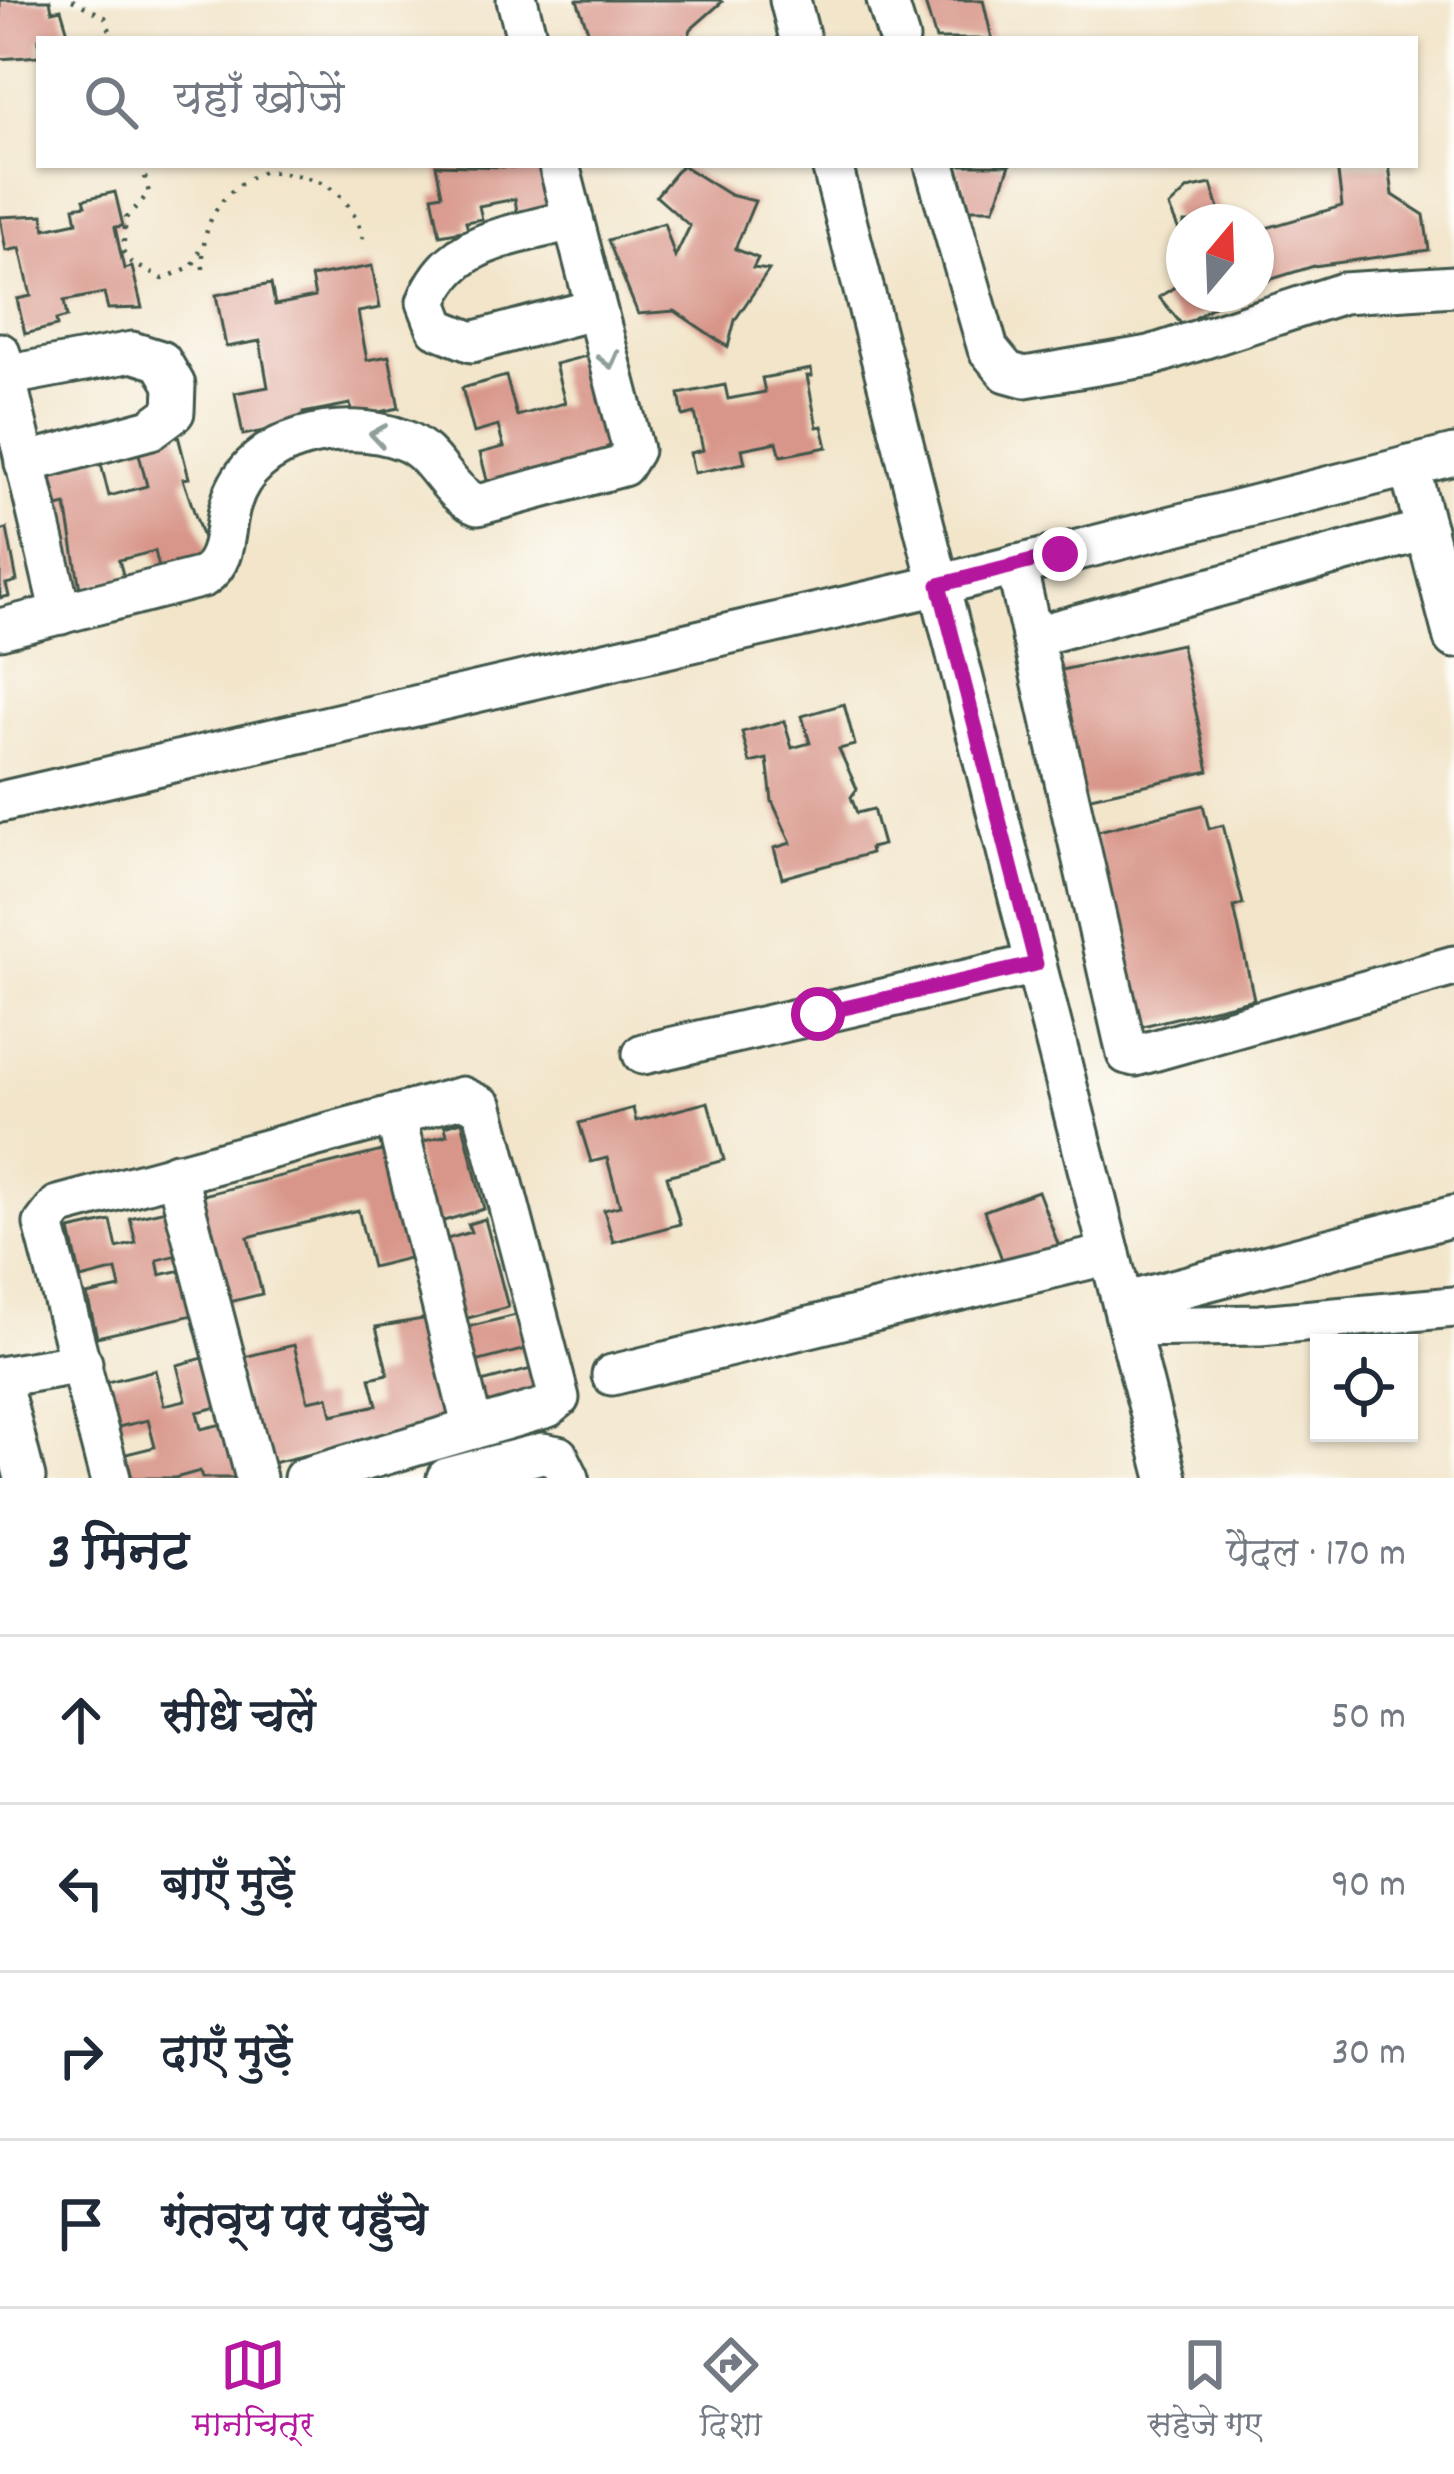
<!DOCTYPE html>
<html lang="hi">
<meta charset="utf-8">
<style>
body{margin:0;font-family:Dekko,"Playpen Sans Deva",sans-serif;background:#f2f2f3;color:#1f2937}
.controls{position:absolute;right:36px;bottom:36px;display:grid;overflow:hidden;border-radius:0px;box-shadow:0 3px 9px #0004}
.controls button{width:108px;height:108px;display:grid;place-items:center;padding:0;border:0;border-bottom:3px solid #e0e1e3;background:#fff;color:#1f2937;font:60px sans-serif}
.compass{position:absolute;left:1166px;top:204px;width:108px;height:108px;border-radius:50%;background:#fff;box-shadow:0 3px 9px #0004;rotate:19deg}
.stop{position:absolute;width:36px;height:36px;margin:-27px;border:9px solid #b5179e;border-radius:50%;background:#fff}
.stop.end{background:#b5179e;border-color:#fff;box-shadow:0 3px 12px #0008}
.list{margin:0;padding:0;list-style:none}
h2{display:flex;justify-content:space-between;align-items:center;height:156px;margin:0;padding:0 48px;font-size:51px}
h2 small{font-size:39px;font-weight:400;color:#747a83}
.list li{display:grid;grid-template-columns:78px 1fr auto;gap:36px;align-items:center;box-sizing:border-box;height:168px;padding:0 48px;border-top:3px solid #e0e1e3}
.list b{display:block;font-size:45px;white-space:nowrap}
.list em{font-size:39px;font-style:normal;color:#747a83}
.icon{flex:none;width:66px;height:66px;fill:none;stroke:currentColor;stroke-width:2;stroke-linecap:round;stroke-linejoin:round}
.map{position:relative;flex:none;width:1454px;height:1478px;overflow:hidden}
.search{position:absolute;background:#fff;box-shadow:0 3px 9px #0004;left:36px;right:36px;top:36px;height:132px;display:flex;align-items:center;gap:30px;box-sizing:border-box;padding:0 42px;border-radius:0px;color:#747a83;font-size:45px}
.sheet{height:828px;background:#fff}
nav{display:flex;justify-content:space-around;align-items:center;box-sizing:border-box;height:168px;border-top:3px solid #e0e1e3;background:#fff;font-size:33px;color:#747a83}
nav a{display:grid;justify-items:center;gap:6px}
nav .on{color:#b5179e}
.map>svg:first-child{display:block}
</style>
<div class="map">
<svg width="1454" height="1478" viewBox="0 0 1454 1478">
<rect width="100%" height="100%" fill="#fdfcf7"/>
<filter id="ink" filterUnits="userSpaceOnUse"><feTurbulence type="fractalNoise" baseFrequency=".00833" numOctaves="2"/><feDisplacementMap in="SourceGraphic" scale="24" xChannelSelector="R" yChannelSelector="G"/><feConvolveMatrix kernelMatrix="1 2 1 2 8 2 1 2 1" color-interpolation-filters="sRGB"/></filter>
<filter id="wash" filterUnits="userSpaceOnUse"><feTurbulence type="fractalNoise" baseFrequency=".004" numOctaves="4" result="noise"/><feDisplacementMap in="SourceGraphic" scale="48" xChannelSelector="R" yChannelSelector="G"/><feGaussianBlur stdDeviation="2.7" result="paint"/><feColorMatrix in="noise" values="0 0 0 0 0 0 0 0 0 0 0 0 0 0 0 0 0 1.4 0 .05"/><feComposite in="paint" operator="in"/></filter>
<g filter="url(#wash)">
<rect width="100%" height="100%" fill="#f2e5ca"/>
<g id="blocks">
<g fill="#d89589">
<path d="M0,0H50L52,11L61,9L70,39H39V56L0,59Z"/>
<path d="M577,0H719L722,2L691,29L688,39H591Z"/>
<path d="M924,0H983L992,39H936Z"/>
<path d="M436,165L542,168L552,213L531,217L530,210L517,212L515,199L479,206L482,219L466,222L468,230L440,235L432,196L442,194Z"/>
<path d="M682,165L730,195L755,201L735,249L758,258L753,268L769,270L735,320L728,347L675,311L638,314L608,240L664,223L675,257L690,226L656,196Z"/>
<path d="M957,165H1010L994,209H970Z"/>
<path d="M1337,165H1389L1393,195L1424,215L1429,250L1314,266L1256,284V231L1342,206Z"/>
<path d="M1211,184L1223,222H1184V242L1169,207L1188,189Z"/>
<path d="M115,192L123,226L115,227L124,269L132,267L142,308L108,309L104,293L64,301L67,317L56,320L57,326L25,334L17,299L31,296L20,248L6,251L0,217L43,215L45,229L77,222L74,207L86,205L84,199Z"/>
<path d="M372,266L380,308L358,312L367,360L389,356L399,408L353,417L350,404L303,413L305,423L243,435L235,393L268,387L260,341L226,347L216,295L271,284L275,305L315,297L311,277Z"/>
<path d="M1184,281V294H1232L1183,326L1159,297Z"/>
<path d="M590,355L615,445L607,447L610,457L492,499L480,453L504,447L498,426L474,433L462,388L506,376L517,416L565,403L555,364Z"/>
<path d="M811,369L812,376H807L817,427L822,426L827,447L781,456L777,442L742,449L745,463L694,473L690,453L703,450L695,413L683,416L679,394L725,385L728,399L765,392L762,378Z"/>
<path d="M177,432L189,478L183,479L209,556L159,568L155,551L119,560L124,578L80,589L66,505L58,507L49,469L99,456L109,496L147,486L136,442Z"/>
<path d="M7,529L17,581L6,584L9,596L0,598V531Z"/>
<path d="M1181,644L1209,771L1077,800L1048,673Z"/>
<path d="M844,704L855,745L839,749L857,789L851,797L857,813L873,809L883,845L870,848L871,853L782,878L774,848L791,843L772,801L767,759L750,763L742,732L784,721L792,748L810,743L802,716Z"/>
<path d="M1203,805L1209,829L1223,825L1243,904L1234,907L1254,999L1139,1027L1094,832Z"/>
<path d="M708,1102L724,1160L667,1176L680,1224L613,1242L604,1210L620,1206L607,1158L591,1162L579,1123L633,1108L636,1121Z"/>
<path d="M462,1121L484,1209L427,1226L413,1144L447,1135L445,1126Z"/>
<path d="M386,1150L413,1257L372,1267L358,1210L248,1237L262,1294L218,1305L191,1198Z"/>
<path d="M1038,1191L1063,1257L1009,1278L984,1211Z"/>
<path d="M175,1208L186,1253L157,1260L160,1275L191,1268L202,1313L97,1337L87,1295L120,1288L116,1270L81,1279L70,1230L111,1221L117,1248L136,1243L130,1218Z"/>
<path d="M485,1219L508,1307L450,1323L437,1242L471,1232L468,1224Z"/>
<path d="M516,1315L526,1349L464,1365L455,1330Z"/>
<path d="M435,1317L461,1419L260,1466L235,1359L294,1345L308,1401L328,1397L332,1415L377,1405L370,1378L388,1374L376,1327Z"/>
<path d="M218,1354L230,1404L197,1412L201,1429L235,1421L249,1478H202L200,1471L175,1478H132L126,1454L155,1447L148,1420L114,1428L103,1383L155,1370L164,1405L186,1400L177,1365Z"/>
<path d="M531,1369L540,1404L479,1419L470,1385Z"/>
</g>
</g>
</g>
<g filter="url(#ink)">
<use href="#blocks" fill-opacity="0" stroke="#3f564a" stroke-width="3"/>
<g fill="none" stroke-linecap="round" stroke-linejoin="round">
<g stroke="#3f564a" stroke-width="45">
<g id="minor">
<path d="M517,0L527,39"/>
<path d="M790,0L800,39"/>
<path d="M887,0L899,39"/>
<path d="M832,165L1167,1478"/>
<path d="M935,165L988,349L1007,372L1025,377L1150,356L1343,293L1454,286"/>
<path d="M573,219C511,238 453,237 427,302L437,328L472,342L596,309"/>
<path d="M0,353L61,614"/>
<path d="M5,376L132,352L161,361L175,385L174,412L151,429L25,463"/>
<path d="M1409,466L1454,638"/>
<path d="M1016,565L1127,1054L1135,1056L1454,966"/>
<path d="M0,629L203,577C229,559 222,530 231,503C251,434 345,418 403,440C437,452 445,492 478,505L623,466L633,450L559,165"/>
<path d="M1032,637L1426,530"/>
<path d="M0,802L939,585L1454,455"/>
<path d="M643,1054L1036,964"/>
<path d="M395,1115L473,1429"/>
<path d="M176,1173L256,1478"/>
<path d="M1123,1303L1454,1216"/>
<path d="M1129,1327L1260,1325L1454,1307"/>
<path d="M612,1375L1110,1254"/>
<path d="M0,1377L82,1363"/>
<path d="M0,1379L25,1478"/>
<path d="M110,1478L44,1224L58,1206L462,1097L483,1107L559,1398L548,1407L304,1478"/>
<path d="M447,1478L542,1453L558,1456L569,1478"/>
</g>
</g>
<g stroke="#3f564a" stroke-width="4.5" stroke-dasharray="3 9" stroke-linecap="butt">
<path d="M72,0L105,17L113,39"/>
<path d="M133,39H150"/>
<path d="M142,165L149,193L126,218L123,251L132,263L163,279L192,266L201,249"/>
<path d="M203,269C201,221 220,191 264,171C321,175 352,189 365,247"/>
</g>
<use href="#minor" stroke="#fff" stroke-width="39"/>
</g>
<defs><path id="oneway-chevron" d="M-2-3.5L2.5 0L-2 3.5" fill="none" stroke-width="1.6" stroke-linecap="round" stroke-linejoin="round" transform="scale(3)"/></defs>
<g stroke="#8f9e9a">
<use href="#oneway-chevron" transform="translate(609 360) rotate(76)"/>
<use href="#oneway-chevron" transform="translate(378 435) rotate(-171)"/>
</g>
</g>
<g fill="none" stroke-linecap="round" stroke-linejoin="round" filter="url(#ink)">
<path stroke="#b5179e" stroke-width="15" d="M818,1014L1036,964L939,585L1060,554"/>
</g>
</svg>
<div class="controls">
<button><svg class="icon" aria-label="locate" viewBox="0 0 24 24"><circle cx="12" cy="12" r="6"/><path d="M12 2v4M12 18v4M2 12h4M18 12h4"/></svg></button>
</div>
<svg class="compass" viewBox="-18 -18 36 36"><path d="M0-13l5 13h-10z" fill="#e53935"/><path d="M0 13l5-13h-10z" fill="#747a83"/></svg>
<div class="stop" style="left:818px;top:1014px"></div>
<div class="stop end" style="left:1060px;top:554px"></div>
<div class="search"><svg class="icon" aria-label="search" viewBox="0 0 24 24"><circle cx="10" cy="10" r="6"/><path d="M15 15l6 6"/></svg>यहाँ खोजें</div>
</div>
<section class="sheet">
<h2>3 मिनट<small>पैदल · 170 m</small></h2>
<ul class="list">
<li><svg class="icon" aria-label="ahead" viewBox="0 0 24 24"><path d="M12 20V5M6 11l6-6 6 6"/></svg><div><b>सीधे चलें</b></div><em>50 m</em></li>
<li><svg class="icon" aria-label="left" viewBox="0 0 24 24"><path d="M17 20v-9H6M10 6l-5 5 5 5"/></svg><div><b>बाएँ मुड़ें</b></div><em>90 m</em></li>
<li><svg class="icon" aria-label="right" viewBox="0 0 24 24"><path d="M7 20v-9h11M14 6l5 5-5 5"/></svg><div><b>दाएँ मुड़ें</b></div><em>30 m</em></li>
<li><svg class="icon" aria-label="arrive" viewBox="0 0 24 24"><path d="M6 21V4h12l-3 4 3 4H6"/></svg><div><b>गंतव्य पर पहुँचे</b></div></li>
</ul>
</section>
<nav>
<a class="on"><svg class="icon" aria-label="map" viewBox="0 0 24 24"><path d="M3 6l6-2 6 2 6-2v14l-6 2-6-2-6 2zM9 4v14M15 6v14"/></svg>मानचित्र</a>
<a><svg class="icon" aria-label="directions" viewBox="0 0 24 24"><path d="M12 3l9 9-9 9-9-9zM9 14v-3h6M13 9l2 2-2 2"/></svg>दिशा</a>
<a><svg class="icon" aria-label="saved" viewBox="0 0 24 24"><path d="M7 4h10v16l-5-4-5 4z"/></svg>सहेजे गए</a>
</nav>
